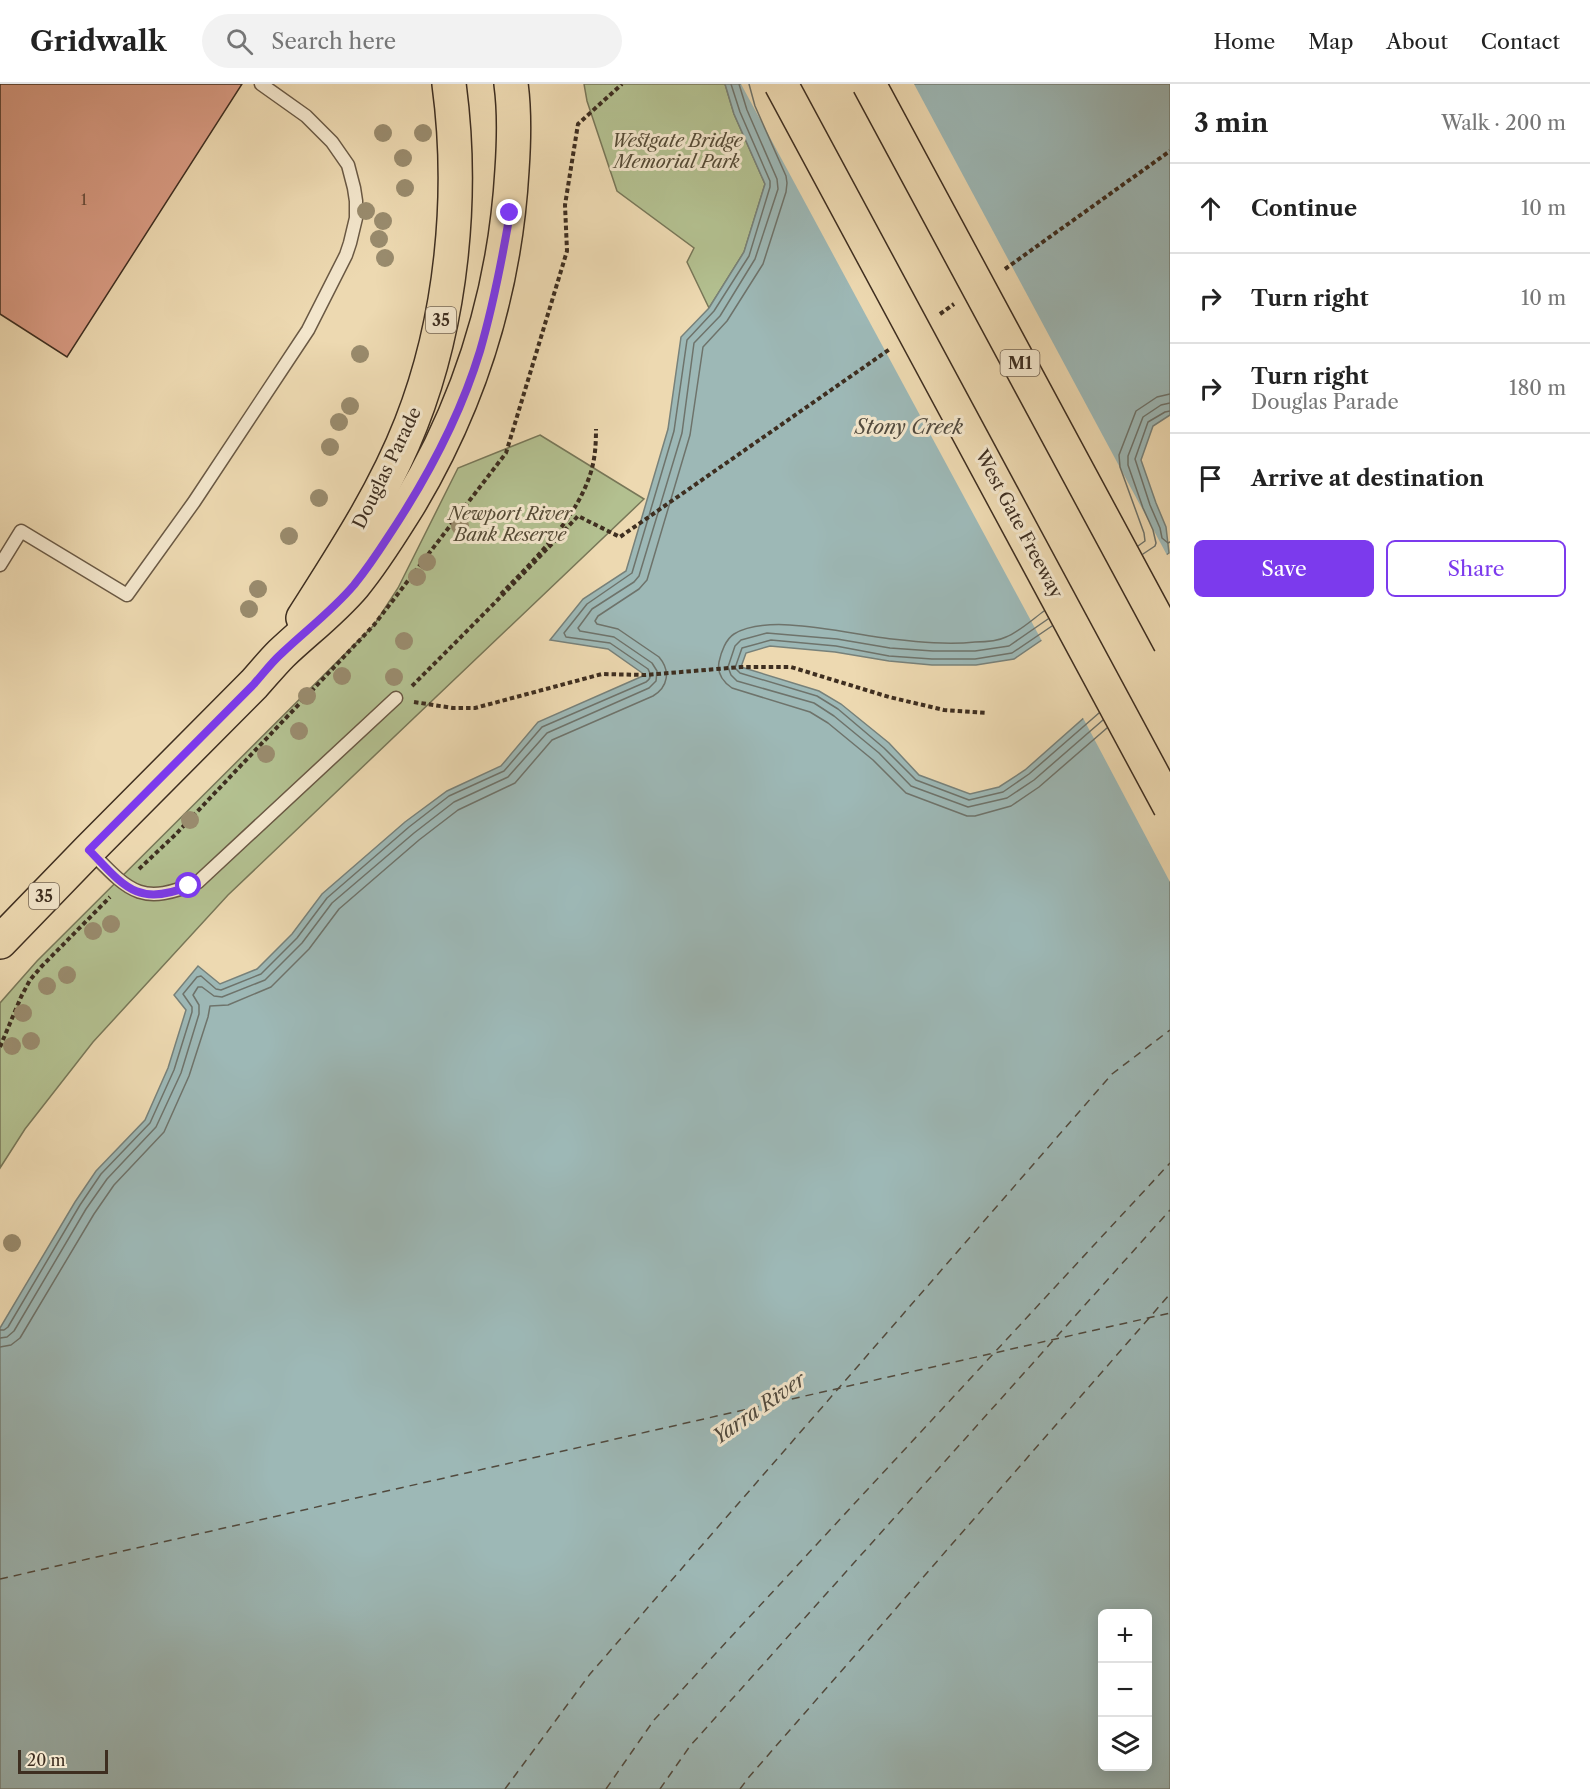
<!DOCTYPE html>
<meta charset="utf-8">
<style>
body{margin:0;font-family:"Libre Caslon Text",serif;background:#f2f2f2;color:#222}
.controls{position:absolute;right:18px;bottom:18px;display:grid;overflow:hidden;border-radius:9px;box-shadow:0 3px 15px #0003}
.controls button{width:54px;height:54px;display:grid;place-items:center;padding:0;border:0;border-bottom:2px solid #e0e0e0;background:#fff;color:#222;font:30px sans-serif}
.scale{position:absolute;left:18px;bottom:15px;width:90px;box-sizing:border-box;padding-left:6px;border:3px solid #3e2e20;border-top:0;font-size:16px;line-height:21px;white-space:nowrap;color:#3e2e20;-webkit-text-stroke:4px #f3e6cc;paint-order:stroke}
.stop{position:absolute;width:18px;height:18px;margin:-14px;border:4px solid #7c3aed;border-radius:50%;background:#fff}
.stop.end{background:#7c3aed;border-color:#fff;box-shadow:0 2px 6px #0008}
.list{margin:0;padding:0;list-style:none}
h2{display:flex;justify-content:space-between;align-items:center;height:78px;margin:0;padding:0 24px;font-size:26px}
h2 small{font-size:20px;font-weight:400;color:#767676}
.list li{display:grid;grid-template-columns:39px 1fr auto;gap:18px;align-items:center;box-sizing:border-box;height:90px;padding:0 24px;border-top:2px solid #e0e0e0}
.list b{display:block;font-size:22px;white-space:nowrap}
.list p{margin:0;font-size:20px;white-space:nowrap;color:#767676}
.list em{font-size:20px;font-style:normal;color:#767676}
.actions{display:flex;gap:12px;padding:18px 24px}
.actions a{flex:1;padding:14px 0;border:2px solid #7c3aed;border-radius:9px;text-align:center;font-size:21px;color:#7c3aed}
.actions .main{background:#7c3aed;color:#fff}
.icon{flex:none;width:33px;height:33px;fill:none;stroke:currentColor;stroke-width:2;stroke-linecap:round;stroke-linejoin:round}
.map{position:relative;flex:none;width:1170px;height:1705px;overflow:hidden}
header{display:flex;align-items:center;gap:36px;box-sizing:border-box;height:84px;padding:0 30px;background:#fff;border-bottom:2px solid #e0e0e0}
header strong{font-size:28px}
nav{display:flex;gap:33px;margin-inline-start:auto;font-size:21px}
.search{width:420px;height:54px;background:#f2f2f2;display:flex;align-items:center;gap:15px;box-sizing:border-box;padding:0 21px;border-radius:33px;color:#767676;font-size:22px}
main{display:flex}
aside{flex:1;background:#fff}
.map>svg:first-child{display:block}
</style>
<header>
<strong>Gridwalk</strong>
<div class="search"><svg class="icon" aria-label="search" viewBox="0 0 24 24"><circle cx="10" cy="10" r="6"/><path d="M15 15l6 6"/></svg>Search here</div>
<nav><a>Home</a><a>Map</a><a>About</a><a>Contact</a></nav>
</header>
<main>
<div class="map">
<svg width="1170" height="1705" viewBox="0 0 1170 1705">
<rect width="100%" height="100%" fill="#edd9b1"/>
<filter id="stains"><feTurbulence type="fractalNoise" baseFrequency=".00333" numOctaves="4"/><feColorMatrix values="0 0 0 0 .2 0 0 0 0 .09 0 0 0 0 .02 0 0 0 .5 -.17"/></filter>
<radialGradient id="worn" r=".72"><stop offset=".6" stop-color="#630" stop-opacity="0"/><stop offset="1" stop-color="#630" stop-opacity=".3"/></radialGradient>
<g fill="#b3c090" stroke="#787758" stroke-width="1.5">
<path d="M584,0H725L734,30L765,100L744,168L709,224L687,178L694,164L617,107L587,17Z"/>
<path d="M540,351L644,415L228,811L93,958L25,1045L0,1084V919L37,877L374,541L398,504L458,384Z"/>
</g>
<path fill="#9db8b6" stroke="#77817a" stroke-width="1.5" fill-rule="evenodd" d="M725,0H1170V331L1153,342L1141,376L1156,419L1166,443L1169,469L1014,575L976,581H932L889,577L835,568L770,562L746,569L741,583L819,607L841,620L889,659L919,691L970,710L999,703L1025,686L1146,579L1170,567V1705H0V1244L75,1118L96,1087L145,1036L168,984L186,926L174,911L198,882L220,900L257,885L292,850L322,810L405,738L447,707L501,682L538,638L645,591L608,565L550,556L583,515L626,487L668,345L681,253L709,224L744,168L765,100L734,30ZM1102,1530H1148V1682H1102Z"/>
<g fill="#edd9b1">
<path d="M741,0H914L1168,473L1043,559Z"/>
<path d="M1170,564V798L1082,632L1145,577Z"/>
</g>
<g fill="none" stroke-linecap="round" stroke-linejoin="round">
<g stroke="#6e736b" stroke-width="1.5">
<path d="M1170,327L1165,328L1148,338L1135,375L1150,421L1160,444L1162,454L1168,459L1170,458"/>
<path d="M1138,462L1145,457L1144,449L1120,383L1119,371L1136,327L1157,313L1170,310"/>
<path d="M1143,470L1155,462L1156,459L1153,446L1143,424L1128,381V372L1143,333L1161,321L1170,319"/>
<path d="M1044,527C1033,535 1019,548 1006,553C998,557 984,558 975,558C948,561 919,558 892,555C852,551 769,528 734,550C726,555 721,568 719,578C717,589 723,598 732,604L810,628L828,639L873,676L906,709L967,732H975L1011,722L1039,703L1107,644"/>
<path d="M1048,535L1009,562L975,567H933L890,564L837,555L767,549L741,556L735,562L728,583L731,591L737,597L814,619L834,632L879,669L911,702L968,723L1007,714L1034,696L1103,636"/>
<path d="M1052,542L1012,569L975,575H932L889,572L836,562L771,556L742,564L735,584L740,589L817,612L838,625L884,664L916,696L969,716L1003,708L1029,690L1099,629"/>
<path d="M0,1246H4L8,1243L80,1121L101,1090L150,1039L174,986L192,928V923L183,910L197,893L201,892L216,905L221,906L261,890L297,854L327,814L409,743L449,712L504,687L542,643L646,598C651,595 651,590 648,585L610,559L566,553L564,549L587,520L632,489L674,347L687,256L714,227L749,172L770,103V97L740,28L731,0"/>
<path d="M0,1254L7,1253L14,1247L86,1125L107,1095L156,1043L181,989L199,930V921L193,911L198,903H202L214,912L222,913L265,896L302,859L332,819L414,749L454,718L508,693L547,649L649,604L656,597L657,587L652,579L614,553L580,547L578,544L592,525L634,498L639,492L682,349L694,259L720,232L755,175L778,105L777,95L747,26L739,0"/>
<path d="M0,1263L11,1261L20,1254L94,1130L114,1101L164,1048L189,992L208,933L210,922L228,921L271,903L309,865L339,825L419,756L458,726L515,699L552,656L653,612C668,603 671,587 659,573L618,545L597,540L595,537L598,532L639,505L647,496L690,351L703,263L727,237L763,180L786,108L787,99L786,92L755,22L749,0"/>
</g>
<g stroke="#514a3e" stroke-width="1.5" stroke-dasharray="8 6" stroke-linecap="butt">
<path d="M0,1495L1170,1229"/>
<path d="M505,1705L590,1590L1112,990L1170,946"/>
<path d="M606,1705L654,1636L1170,1079"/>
<path d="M660,1705L690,1662L1170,1126"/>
<path d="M740,1705L749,1693L1170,1210"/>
</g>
</g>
<path fill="#d89a82" stroke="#3e2e20" stroke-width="1.5" d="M0,0H242L67,273L0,230Z"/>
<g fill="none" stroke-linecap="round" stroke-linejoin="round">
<g stroke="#6a5944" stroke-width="15">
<g id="service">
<path d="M0,481L21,447L127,511L194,418L308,246L346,171L350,159L356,134V117L354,104L348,81L332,58L306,32L261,0"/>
<path d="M89,766C129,807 140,823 198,798L396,614"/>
</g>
</g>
<g stroke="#3e2e20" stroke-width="36">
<g id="primary">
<path d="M303,534C343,471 384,409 411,340C452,236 464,111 449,0"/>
<path d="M0,858L89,766L254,600C263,590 272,579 281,570C305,547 332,527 354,501C374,477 391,449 408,422C470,319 505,207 512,86C514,57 515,29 511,0"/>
</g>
</g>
<g stroke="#3e2e20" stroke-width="4" stroke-dasharray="4.5 3" stroke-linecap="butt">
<path d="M1005,185L1170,67"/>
<path d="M940,230L954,220"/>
<path d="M501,510C534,476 574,438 590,391C595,376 596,361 596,345"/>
<path d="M412,602C468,546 524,490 578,432L620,453L890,265"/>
<path d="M414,618L453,624H475L602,590L646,591L741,583H791L889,613L944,626L987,629"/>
<path d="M139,785L175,751L374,541L506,369L567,167L565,121L578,40L622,0"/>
<path d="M0,963L21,913L30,896L41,883L110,813"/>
</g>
<use href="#service" stroke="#f3e6cc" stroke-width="12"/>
<use href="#primary" stroke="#edd9b1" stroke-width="33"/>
<g stroke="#3e2e20" stroke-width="36" stroke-linecap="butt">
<g id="motorway-bridge">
<path d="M781,0L1170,723"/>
<path d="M869,0L1170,559"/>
</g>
</g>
<use href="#motorway-bridge" stroke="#edd9b1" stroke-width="33"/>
</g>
<g fill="#998b6d">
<circle cx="383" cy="49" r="9"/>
<circle cx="423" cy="49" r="9"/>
<circle cx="403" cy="74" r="9"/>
<circle cx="405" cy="104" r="9"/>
<circle cx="366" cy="127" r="9"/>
<circle cx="383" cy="137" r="9"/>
<circle cx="379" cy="155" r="9"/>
<circle cx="385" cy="174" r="9"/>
<circle cx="360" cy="270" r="9"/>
<circle cx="350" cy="322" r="9"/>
<circle cx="339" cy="338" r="9"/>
<circle cx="330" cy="363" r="9"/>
<circle cx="319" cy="414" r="9"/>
<circle cx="460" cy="442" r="9"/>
<circle cx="289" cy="452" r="9"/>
<circle cx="427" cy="478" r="9"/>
<circle cx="417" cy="493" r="9"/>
<circle cx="258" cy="505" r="9"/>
<circle cx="249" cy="525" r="9"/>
<circle cx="404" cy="557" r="9"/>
<circle cx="342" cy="592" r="9"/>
<circle cx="394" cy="593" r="9"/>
<circle cx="307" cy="612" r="9"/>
<circle cx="299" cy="647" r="9"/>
<circle cx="266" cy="670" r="9"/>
<circle cx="190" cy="736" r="9"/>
<circle cx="111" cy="840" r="9"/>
<circle cx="93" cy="847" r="9"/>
<circle cx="67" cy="891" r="9"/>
<circle cx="47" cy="902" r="9"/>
<circle cx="23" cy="929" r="9"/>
<circle cx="31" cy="957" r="9"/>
<circle cx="12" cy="962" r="9"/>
<circle cx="12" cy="1159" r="9"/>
</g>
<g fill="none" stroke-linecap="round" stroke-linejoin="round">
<path stroke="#7c3aed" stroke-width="8" d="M189,802C137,824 123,801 89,766L254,600C263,590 271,579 281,570C305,547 332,527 354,501C366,486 377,470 388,453C426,396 460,333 480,267C493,222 502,176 510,129"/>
</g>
<g text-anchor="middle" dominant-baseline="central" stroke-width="6" stroke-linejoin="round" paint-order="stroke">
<g font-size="15" fill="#644938">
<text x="84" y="115">1</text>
</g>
<g fill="#f3e6cc" stroke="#746554" stroke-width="1.5">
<rect x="426" y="223" width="30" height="26" rx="4.5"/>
<rect x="1000.5" y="266" width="39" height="26" rx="4.5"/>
<rect x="29" y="799" width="30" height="26" rx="4.5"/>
</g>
<g font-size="16" font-weight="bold" fill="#3e2e20">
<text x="441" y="236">35</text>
<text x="1020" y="279">M1</text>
<text x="44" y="812">35</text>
</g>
<g font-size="18" font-style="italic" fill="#554b36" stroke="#f3e6cc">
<text x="677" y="57">Westgate Bridge<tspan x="677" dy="21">Memorial Park</tspan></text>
<text x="510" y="430">Newport River<tspan x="510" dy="21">Bank Reserve</tspan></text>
</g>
<g font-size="18" fill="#3e2e20" stroke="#f3e6cc">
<text transform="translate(387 384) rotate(-64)">Douglas Parade</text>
<text transform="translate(1019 440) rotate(62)">West Gate Freeway</text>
</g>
<g font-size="20" font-style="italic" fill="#514a3e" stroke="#f3e6cc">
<text x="909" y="343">Stony Creek</text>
<text transform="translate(759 1324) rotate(-35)">Yarra River</text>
</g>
</g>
<rect width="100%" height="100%" filter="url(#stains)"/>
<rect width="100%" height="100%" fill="url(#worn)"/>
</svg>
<div class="controls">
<button>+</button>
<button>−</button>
<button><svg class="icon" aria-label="layers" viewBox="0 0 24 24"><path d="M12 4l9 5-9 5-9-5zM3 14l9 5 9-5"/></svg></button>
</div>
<div class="scale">20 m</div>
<div class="stop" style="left:189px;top:802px"></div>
<div class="stop end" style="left:510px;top:129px"></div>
</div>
<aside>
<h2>3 min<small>Walk · 200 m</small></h2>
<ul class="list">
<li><svg class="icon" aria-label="ahead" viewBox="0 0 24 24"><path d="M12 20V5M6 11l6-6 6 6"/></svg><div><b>Continue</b></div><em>10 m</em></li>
<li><svg class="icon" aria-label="right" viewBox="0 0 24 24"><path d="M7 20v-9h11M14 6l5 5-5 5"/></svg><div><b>Turn right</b></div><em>10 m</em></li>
<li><svg class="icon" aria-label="right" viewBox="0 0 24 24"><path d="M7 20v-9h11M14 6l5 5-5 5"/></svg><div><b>Turn right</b><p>Douglas Parade</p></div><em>180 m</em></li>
<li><svg class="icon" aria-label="arrive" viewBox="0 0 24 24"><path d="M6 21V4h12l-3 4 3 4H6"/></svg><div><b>Arrive at destination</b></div></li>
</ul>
<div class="actions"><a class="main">Save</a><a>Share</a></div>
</aside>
</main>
